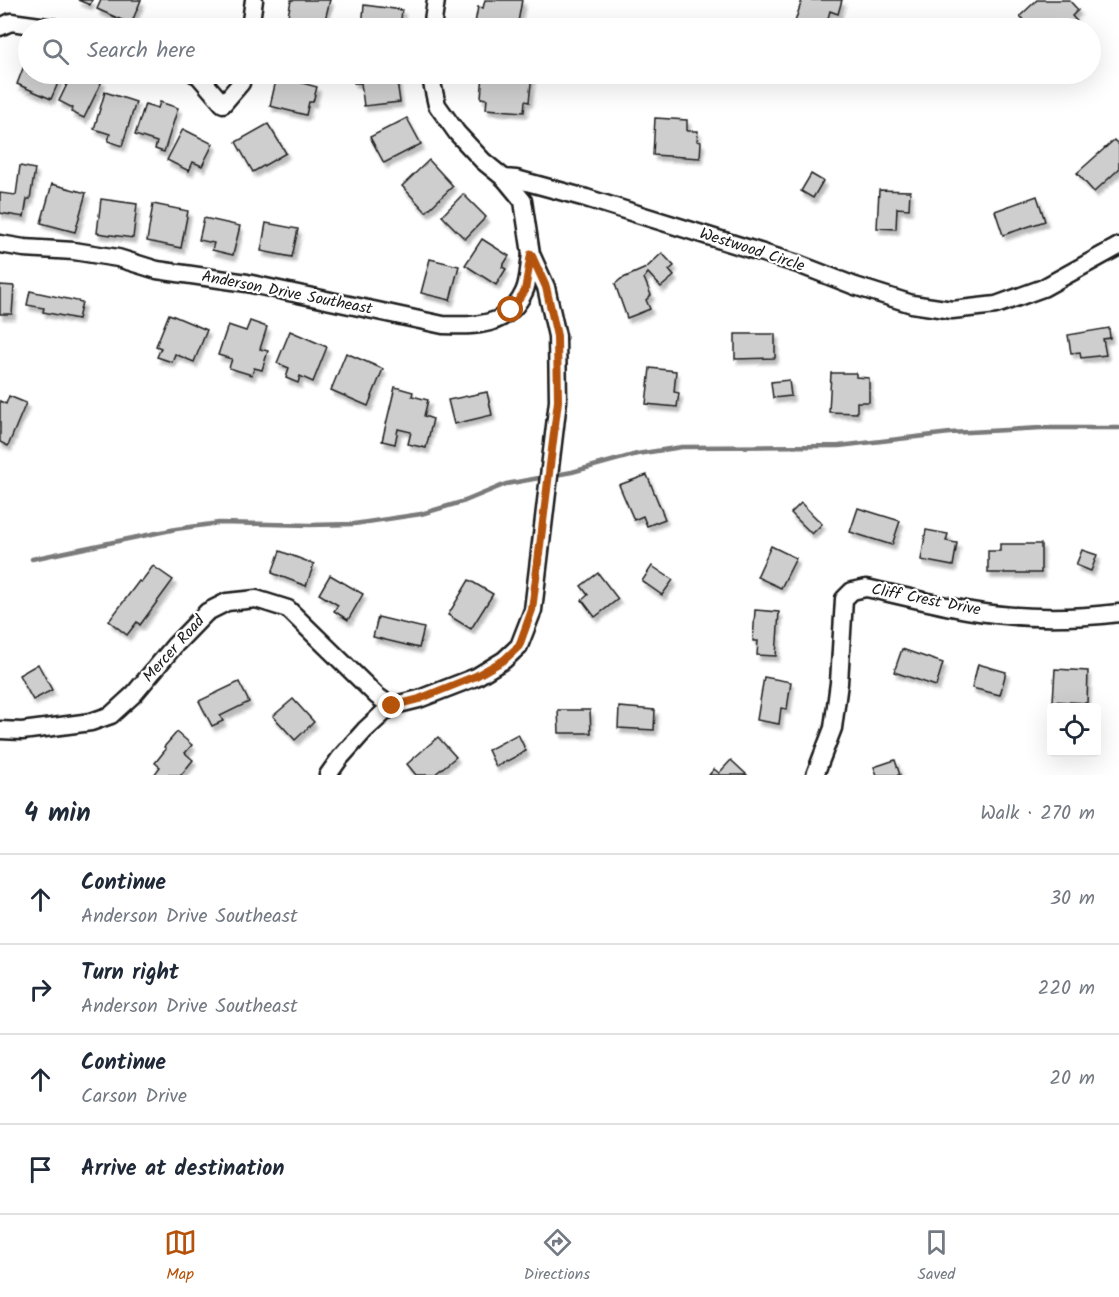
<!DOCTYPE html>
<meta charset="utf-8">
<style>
body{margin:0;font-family:Kalam,sans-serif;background:#f6f6f7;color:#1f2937}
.controls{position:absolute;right:18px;bottom:18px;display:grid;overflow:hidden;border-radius:6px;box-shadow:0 6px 24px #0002}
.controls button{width:54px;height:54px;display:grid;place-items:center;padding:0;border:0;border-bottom:2px solid #e0e1e3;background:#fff;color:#1f2937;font:30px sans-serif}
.stop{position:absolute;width:18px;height:18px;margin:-14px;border:4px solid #b45309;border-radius:50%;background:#fff}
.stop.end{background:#b45309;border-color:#fff;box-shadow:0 2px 6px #0008}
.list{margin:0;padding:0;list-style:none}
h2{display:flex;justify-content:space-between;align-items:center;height:78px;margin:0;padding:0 24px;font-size:26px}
h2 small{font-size:20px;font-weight:400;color:#747a83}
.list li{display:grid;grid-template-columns:39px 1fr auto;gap:18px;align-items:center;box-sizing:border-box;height:90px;padding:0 24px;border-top:2px solid #e0e1e3}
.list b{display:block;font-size:22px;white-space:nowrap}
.list p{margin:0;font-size:20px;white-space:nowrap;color:#747a83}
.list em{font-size:20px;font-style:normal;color:#747a83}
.icon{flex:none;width:33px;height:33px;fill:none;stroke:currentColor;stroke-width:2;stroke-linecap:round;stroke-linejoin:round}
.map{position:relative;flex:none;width:1119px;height:775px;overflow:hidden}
.search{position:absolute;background:#fff;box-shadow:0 6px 24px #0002;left:18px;right:18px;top:18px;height:66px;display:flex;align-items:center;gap:15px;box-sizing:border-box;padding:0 21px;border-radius:33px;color:#747a83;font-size:22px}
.sheet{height:438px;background:#fff}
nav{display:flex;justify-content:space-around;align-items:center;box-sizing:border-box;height:84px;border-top:2px solid #e0e1e3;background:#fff;font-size:16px;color:#747a83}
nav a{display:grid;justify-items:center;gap:3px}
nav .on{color:#b45309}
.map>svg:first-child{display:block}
</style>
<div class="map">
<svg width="1119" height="775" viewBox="0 0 1119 775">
<defs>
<filter id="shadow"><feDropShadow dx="3" dy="5" stdDeviation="1.5" flood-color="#0004"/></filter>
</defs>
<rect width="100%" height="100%" fill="#fff"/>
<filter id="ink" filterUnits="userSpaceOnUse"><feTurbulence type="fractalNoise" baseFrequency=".0167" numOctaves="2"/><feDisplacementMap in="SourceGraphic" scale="12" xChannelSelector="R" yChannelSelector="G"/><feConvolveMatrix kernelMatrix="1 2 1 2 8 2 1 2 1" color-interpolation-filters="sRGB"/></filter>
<g filter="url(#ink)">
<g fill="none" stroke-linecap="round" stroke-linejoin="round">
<path stroke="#7a7a7a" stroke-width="4.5" d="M32,559L176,529L219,523L310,525L354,524L421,514L465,501L506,484L572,472L637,454L682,447L839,446L950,433L1041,428H1119"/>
</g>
<g fill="#cecece" stroke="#1c1c1c" stroke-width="1.5" filter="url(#shadow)">
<path d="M78,0H92L90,5Z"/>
<path d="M101,0H141L131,24L97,9Z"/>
<path d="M291,0H330L324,24L288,16Z"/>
<path d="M485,0H522L517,28H474L478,7L483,8Z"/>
<path d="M802,0H842L838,14L830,11L827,22L821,21L819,28H793Z"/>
<path d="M1037,0H1069L1078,10L1072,16L1082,27L1019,28L1026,22L1020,16Z"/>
<path d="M364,5L402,10L400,28H362Z"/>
<path d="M28,55V74H62L51,99L17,84Z"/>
<path d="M72,74H86L102,81L84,118L71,112L73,108L59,101Z"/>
<path d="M353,74H396L400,102L364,106L361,83H354Z"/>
<path d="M483,74H532L529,102L525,101L524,112L486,109L487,99L481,98Z"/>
<path d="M277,76L317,87L313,102H309L306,115L270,106Z"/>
<path d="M105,92L136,102L122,146L108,141L110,134L94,129Z"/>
<path d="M160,102L178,108L164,152L155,149L157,142L135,135L145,104L158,108Z"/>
<path d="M407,118L421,144L384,163L370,137Z"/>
<path d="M655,118L687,120V131H698L697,141L701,142L700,158L653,155Z"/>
<path d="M268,124L286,153L253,172L236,142Z"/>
<path d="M183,129L213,144L202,166L193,162L189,171L167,160Z"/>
<path d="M1114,140L1119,145V169L1094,192L1077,173Z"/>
<path d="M429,160L453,186L426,212L402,186Z"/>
<path d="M20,166L35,169L30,199H27L24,217L0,213V193L16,195Z"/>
<path d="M811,174L823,181L813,198L801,191Z"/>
<path d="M52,184L86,193L75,232L41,223Z"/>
<path d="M879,190L910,191L909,209L897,208L896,229L877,228Z"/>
<path d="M463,194L486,217L465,239L442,216Z"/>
<path d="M1037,196L1045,221L1003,235L995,211Z"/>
<path d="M101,199L137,204L133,238L97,233Z"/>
<path d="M153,204L188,211L181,248L147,241Z"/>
<path d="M204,218L240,226L233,255L212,250L214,243L199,240Z"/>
<path d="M266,223L298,229L292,257L261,251Z"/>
<path d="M482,239L509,256L502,267L506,269L496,285L465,265Z"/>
<path d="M662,253L674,266L669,270L674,276L661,287L648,273L644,278L651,295L646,300L650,309L627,318L615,284L621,279L646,268Z"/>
<path d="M430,259L459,266L450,300L421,293Z"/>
<path d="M0,285L14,286L12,314H0Z"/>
<path d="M30,291L82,302L78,319L43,312L44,308L27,305Z"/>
<path d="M169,314L207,330L194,362L175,354L172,362L157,357L161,348L156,346Z"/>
<path d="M250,321L267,327L260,349L268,351L262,370L254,368L252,375L229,368L232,359L218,355L228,325L246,331Z"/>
<path d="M1109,328L1110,338L1103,339L1106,355L1081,358L1080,352L1071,353L1068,335Z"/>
<path d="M290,331L327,347L313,382L300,376L298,383L286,378L289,368L277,363Z"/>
<path d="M735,334H775V358L735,359Z"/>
<path d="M346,353L383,369L368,406L331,390Z"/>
<path d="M650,368L676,371L674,392L679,393L677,407L646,404Z"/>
<path d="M831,373H856V377L869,378V402H857V413L829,412Z"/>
<path d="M789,380L791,396L773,398L771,382Z"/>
<path d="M395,387L413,392L412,396L428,400L424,416L433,419L426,448L408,444L411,432L398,429L395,444L382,441Z"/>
<path d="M487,392L492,415L454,424L448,400Z"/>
<path d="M9,396L26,403L8,446L0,442V401L6,404Z"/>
<path d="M647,475L665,519L647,526L643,516L634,520L619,485Z"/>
<path d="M801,503L822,524L812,534L791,513Z"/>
<path d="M858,508L900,521L892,545L850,532Z"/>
<path d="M926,530L948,534L946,541L957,543L953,566L921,560Z"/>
<path d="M1000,544H1041V573H988V551H1000Z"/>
<path d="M771,546L796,558L781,588L757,577Z"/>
<path d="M1082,550L1097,555L1091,571L1076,565Z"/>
<path d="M280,551L314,564L306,586L272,573Z"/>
<path d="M153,566L173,580L140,625L137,622L127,635L109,621L139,581L141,582Z"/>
<path d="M652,566L673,580L662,595L642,581Z"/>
<path d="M598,573L618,599L595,617L582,600L588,595L581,586Z"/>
<path d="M330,575L363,594L348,620L334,611L338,605L319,594Z"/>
<path d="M469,580L493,594L471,629L448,615Z"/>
<path d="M755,610L779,612L776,656L757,655L758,641H753Z"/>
<path d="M378,617L424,628L419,648L373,637Z"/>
<path d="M902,649L943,663L936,686L894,672Z"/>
<path d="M38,664L52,690L33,700L19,675Z"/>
<path d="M978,664L1006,672L1000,695L972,688Z"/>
<path d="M1055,669L1088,671L1087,703L1053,701Z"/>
<path d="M764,677L791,682L787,709L781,708L779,724L757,720Z"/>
<path d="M239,682L249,702L220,716L223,721L212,726L199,701Z"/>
<path d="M293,699L314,722L295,740L273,716Z"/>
<path d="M619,707L655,710L654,730L618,728Z"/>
<path d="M558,710H590L591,733H559Z"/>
<path d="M177,732L192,745L185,753L193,760L181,775H154L160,767L155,763L166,749L164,747Z"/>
<path d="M518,734L526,751L496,767L488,750Z"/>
<path d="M438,737L456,757L434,775H416L407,764Z"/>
<path d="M731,760L747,775H709L714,769L719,773Z"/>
<path d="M895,760L900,775H877L874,767Z"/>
</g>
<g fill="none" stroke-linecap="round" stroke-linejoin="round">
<g stroke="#1c1c1c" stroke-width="21">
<g id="minor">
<path d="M0,27L11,22L55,28"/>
<path d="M250,28L254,0"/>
<path d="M432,28L436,0"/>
<path d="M195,74L198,75L223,104L241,83L242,74"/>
<path d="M430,74L437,105L457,133L483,161L504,178L516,179L586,198L798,264L855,286L912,304L952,310L996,305L1043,288L1119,246"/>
<path d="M0,244L24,248L74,251L118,258L157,270L247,283L443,325C476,326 508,327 524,292C529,282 529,266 531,255"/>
<path d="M0,730L22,731L91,722L111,715L134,694L175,645L207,612L227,602L256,599L288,609L377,696L391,706"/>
<path d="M328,775L340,758L365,730L391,706L419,699L476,677L504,660L519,646L533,610L558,401L557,336L546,287L531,254L523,201L504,178"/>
<path d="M815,775L833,728L839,683L844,599L852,591L866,588C899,595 933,604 966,610C1016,619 1069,619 1119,613"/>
</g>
</g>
<use href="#minor" stroke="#fff" stroke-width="16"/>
</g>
</g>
<g fill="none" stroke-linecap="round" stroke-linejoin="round" filter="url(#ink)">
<path stroke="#b45309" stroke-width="8" d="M392,706L419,699L476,676L504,660L519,646L532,610L558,401L557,336L546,287L531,254L525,291L511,310"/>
</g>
<g text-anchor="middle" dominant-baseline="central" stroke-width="4.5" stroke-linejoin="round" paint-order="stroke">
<g font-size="16" fill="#1c1c1c" stroke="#fff">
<text transform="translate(752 250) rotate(18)">Westwood Circle</text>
<text transform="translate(287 293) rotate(11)">Anderson Drive Southeast</text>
<text transform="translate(926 600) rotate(11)">Cliff Crest Drive</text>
<text transform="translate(174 649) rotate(-48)">Mercer Road</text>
</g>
</g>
</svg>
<div class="controls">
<button><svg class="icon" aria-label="locate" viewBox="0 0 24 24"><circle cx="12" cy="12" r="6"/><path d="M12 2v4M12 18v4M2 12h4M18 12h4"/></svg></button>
</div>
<div class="stop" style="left:511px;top:310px"></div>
<div class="stop end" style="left:392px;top:706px"></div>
<div class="search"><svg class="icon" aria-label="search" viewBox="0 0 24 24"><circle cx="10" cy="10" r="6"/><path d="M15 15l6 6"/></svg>Search here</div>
</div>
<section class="sheet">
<h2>4 min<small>Walk · 270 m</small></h2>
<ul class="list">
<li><svg class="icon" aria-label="ahead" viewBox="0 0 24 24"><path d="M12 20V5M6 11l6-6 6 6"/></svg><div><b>Continue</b><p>Anderson Drive Southeast</p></div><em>30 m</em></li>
<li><svg class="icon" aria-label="right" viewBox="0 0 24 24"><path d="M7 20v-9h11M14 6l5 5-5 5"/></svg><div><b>Turn right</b><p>Anderson Drive Southeast</p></div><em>220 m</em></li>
<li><svg class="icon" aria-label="ahead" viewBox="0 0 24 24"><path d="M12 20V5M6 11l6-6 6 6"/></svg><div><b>Continue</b><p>Carson Drive</p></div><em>20 m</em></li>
<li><svg class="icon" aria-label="arrive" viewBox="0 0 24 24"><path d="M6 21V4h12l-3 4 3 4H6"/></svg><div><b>Arrive at destination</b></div></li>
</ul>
</section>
<nav>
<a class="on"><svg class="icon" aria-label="map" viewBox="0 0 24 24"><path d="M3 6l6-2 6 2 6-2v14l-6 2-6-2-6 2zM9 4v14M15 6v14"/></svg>Map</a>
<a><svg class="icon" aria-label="directions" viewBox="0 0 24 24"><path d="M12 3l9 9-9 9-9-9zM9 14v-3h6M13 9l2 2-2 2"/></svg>Directions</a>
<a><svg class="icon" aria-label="saved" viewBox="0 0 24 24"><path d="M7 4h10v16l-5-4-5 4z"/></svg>Saved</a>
</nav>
